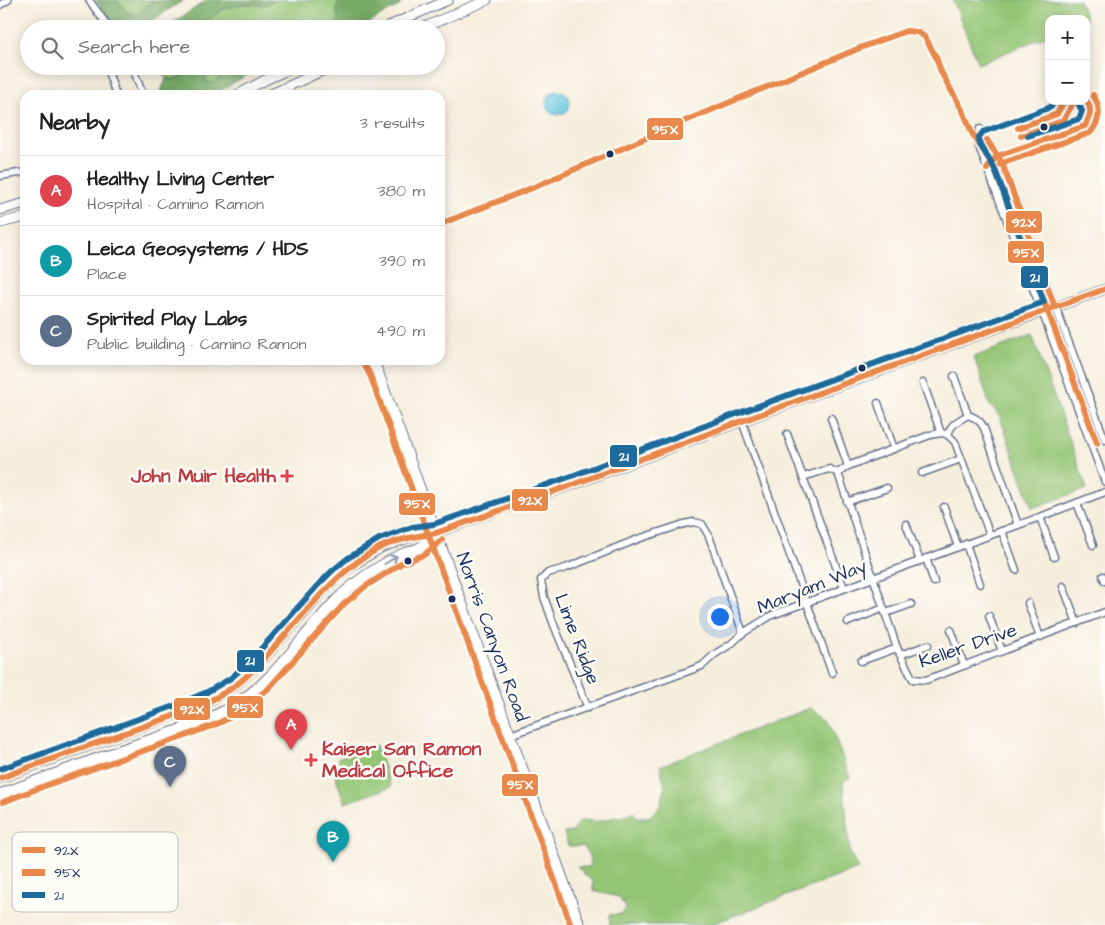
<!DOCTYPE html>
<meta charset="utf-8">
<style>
body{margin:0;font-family:"Architects Daughter",sans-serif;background:#f6f6f6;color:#202124}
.controls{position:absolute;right:15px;top:15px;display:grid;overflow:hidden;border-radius:10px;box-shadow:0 2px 12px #0003}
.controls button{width:45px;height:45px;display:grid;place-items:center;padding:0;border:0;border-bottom:1px solid #e0e0e0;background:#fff;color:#202124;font:25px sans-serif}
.you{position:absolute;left:719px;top:616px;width:18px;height:18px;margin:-12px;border:4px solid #fff;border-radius:50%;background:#1a73e8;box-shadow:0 0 0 8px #1a73e833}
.badge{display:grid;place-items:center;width:32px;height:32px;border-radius:50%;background:#d1495b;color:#fff;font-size:16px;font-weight:700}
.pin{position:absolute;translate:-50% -41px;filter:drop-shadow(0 1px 2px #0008)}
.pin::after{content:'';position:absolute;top:26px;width:18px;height:15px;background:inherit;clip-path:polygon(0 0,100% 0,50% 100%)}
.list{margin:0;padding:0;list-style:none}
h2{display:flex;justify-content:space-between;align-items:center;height:65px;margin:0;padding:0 20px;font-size:21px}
h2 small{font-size:16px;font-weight:400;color:#757577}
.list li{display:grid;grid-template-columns:32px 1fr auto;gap:15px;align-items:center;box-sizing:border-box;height:70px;padding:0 20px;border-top:1px solid #e0e0e0}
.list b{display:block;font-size:19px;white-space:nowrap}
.list p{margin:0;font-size:16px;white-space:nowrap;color:#757577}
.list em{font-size:16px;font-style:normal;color:#757577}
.icon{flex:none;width:28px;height:28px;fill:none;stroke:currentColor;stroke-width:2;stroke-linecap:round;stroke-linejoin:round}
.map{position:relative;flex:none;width:1105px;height:925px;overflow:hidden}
.search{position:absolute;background:#fff;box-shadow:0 2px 12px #0003;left:20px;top:20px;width:425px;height:55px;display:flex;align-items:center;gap:12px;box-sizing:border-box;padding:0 18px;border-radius:28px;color:#757577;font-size:19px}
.panel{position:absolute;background:#fff;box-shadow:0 2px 12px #0003;left:20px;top:90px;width:425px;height:275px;border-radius:15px}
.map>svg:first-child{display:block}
</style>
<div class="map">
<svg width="1105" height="925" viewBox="0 0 1105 925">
<rect width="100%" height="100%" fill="#fdfcf7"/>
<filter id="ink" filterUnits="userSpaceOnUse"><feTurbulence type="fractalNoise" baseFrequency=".02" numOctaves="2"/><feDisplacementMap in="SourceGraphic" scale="10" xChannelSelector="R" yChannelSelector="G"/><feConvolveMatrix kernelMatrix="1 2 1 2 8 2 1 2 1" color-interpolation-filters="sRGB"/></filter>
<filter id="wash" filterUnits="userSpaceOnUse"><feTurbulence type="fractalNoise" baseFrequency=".0096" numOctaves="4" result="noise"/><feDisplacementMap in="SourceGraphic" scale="20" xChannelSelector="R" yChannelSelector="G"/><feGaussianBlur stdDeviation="1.12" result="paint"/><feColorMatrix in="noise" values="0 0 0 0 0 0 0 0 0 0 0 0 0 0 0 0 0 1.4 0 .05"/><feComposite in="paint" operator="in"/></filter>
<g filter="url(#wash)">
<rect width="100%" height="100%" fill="#f6eedc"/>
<g fill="#94c575" stroke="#587a6a">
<path d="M117,0H154L151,1L137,15L128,13Z"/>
<path d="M274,0H340L337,6L338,29H204C212,11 228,5 247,4C253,4 261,6 267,4C269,3 271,1 274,0Z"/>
<path d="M953,0H1079L1087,20L1086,19H1049V35L978,64Z"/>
<path d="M160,66H197L186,74L173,80L170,79H166Z"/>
<path d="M206,66H235L225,75L213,83L204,81L209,69Z"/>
<path d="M1032,335L1087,489L1032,508L1001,420L995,410L990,406L974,357Z"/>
<path d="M810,708L828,719L850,778L843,781L850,853L858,869L709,925H610L609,915L621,914L626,909L619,897L593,891V881L585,875L577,867H590L589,855L583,846H568L564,833L573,832L578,822C588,818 590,822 599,821C609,820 612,816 624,817L629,813H634L636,817H649L661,805L665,787L660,766Z"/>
<path d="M376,745L391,787L345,803L333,769L341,766L338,758Z"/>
</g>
<g fill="#7a6" stroke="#496c62">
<path d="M96,0H117L128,13L137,15L151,1L184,0L138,29H115Z"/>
<path d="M207,0H274C271,1 269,3 267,4C261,6 253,4 247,4C228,5 212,12 204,29H167L177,20Z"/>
<path d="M340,0H403L399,6L389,11L364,26L358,29H338L337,6Z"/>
<path d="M197,66H206L209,69L205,81L213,83L225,75L235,66H262L213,95H161L160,93L166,79L173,80L186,74Z"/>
</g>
<circle fill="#5fc5dd" stroke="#3d7a9e" cx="558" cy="103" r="12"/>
</g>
<g filter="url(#ink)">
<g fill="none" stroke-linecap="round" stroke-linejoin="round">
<g stroke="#68728a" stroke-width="9">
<g id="street">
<path d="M89,0L110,29"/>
<path d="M0,5L8,0"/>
<path d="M110,66L108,71L116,95"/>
<path d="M132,66L143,95"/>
<path d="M980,129L1002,163L1105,440"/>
<path d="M973,131L1047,325L1105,482"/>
<path d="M0,176L25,172"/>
<path d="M954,376L968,415"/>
<path d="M923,383L941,433"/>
<path d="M878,403L894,449"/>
<path d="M831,418L848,466"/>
<path d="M742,421L832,673"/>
<path d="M787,434L844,588"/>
<path d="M948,434C952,423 958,421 968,415C976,418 980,420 984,428L1018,525"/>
<path d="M922,473L961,459"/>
<path d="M803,477L829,469L838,473"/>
<path d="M847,502L887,488"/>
<path d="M1077,503L1093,545"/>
<path d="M944,507L958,547"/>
<path d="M1040,517L1054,557"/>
<path d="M906,524L920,561"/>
<path d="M1002,531L1016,570"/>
<path d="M990,535L955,442C946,432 944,432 930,435L848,466L838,473L897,648L910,674L913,679L926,680L1105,612"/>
<path d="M966,544L980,584"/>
<path d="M926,558L934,582"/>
<path d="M1103,576L1105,581"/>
<path d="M1063,586L1077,623"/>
<path d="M1028,603L1040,637"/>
<path d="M886,613L911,604"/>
<path d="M989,616L1002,651"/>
<path d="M848,622L884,608"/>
<path d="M951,630L964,665"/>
<path d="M900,655L928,645"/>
<path d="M861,661L897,648"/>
<path d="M588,708L554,625L544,597L541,580L548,573L566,568L638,539L684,524L694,522L702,524L709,536L743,633"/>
<path d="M510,735L672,677L702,666L715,654L731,644L743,633L772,615L1040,517L1105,492"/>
</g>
</g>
<g stroke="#68728a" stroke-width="11">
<g id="secondary">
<path d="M382,29L448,0"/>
<path d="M420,29L487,0"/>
<path d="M237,95L265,80L296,66"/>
<path d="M269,95L333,66"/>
<path d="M0,210L25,203"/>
<path d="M0,223L25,217"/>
<path d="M372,360L378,371L431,518L580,925"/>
<path d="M0,778L177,714L211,700L236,685L258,665L323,592L338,577L353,565L382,547L414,536L436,533L505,508L572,485L742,421L1105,289"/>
<path d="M0,794C47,776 95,759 142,742C172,732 203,723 230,707C276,681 302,633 339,597C355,581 377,567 397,556C404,552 412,551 418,548C425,545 431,538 436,533"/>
</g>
</g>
<use href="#street" stroke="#fff" stroke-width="6"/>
<use href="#secondary" stroke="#fff" stroke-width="9"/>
<g stroke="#fdfcf7" stroke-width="10">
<g id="bus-1">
<path d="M1018,128L1057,114L1064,101"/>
<path d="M987,140L1002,163L1055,307"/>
<path d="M987,169L997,156L1085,126C1090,116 1093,110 1086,100"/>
<path d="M0,778C46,761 93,744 139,728C172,716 208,706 236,685C252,673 265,657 279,642C310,607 339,569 381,547C398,539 418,536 436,533L572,485L742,421L1105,289"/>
</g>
</g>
<g stroke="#fdfcf7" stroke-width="10">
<g id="bus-2">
<path d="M1021,136L1062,121L1064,119L1072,105"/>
<path d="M1000,164L1090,133C1100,122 1102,108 1093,95"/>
<path d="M443,223L537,186L673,126L860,48L906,31L917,32L925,37L936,57L941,72L964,113L972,133L994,167L1097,443"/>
<path d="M364,364L370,375L571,925"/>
<path d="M3,802L47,785L185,736L219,723L236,714L269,688L344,604L366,586L402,563L424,555L442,540"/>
</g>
</g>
<g stroke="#fdfcf7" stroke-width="10">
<g id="bus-3">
<path d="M1028,136L1079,119L1082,111L1079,105"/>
<path d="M0,769L174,706L207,692L231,678L252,659L317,586L332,571L348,558L379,539L412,527L434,524L569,477L739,413L1044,302L994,167L979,143V137L983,132L1051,107L1054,101"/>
</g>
</g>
<use href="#bus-1" stroke="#e8884b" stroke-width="6"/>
<use href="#bus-2" stroke="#e8884b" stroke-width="6"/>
<use href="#bus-3" stroke="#1e6b9b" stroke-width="6"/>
</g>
<defs><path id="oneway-shaft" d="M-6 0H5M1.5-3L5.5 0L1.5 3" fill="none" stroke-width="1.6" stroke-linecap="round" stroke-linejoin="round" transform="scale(1.25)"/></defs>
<use stroke="#8d97ae" href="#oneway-shaft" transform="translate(391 560) rotate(-32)"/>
</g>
<g fill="#1b2f5e" stroke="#fdfcf7" stroke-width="2">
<circle cx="1044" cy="127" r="4.5"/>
<circle cx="610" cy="154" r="4.5"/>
<circle cx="862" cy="368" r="4.5"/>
<circle cx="408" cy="561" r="4.5"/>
<circle cx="452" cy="599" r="4.5"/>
</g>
<g fill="#e0444e" stroke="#fdfcf7" stroke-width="2">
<path d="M284.5 468.5h5v5h5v5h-5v5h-5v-5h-5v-5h5z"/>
<path d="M308.5 752.5h5v5h5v5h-5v5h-5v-5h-5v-5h5z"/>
</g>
<g text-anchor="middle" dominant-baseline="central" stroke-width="5" stroke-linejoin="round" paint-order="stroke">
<g font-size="19" font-weight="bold" fill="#be3a42" stroke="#fdfcf7" text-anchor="end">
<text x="276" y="476">John Muir Health</text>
<text x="322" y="749" text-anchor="start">Kaiser San Ramon<tspan x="322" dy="22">Medical Office</tspan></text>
</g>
<g font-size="19" fill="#1b2f5e" stroke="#fdfcf7">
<text transform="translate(812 587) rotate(-22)">Maryam Way</text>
<text transform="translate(492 637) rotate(70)">Norris Canyon Road</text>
<text transform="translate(577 639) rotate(69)">Lime Ridge</text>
<text transform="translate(968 646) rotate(-19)">Keller Drive</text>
</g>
</g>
<rect x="12" y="832" width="166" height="80" rx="8" fill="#fdfcf7" stroke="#b9bec9" stroke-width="1"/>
<rect x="22" y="847" width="23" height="6" fill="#e8884b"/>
<rect x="22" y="869" width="23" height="7" fill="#e8884b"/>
<rect x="22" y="892" width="23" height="6" fill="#1e6b9b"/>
<g font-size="14" fill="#1b2f5e">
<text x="54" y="855">92X</text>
<text x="54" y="877">95X</text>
<text x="54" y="900">21</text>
</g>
<g stroke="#fdfcf7" stroke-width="2">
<rect x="646" y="117" width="38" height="24" rx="5" fill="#e8884b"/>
<rect x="1005" y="210" width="38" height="24" rx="5" fill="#e8884b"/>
<rect x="1007" y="240" width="38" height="24" rx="5" fill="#e8884b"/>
<rect x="1020" y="265" width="29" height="24" rx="5" fill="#1e6b9b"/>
<rect x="609" y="444" width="29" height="24" rx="5" fill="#1e6b9b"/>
<rect x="511" y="488" width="38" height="24" rx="5" fill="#e8884b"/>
<rect x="398" y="492" width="38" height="24" rx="5" fill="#e8884b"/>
<rect x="236" y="649" width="29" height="24" rx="5" fill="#1e6b9b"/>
<rect x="226" y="695" width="38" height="24" rx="5" fill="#e8884b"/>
<rect x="173" y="697" width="38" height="24" rx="5" fill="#e8884b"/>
<rect x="501" y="773" width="38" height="24" rx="5" fill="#e8884b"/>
</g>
<g font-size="14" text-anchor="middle" font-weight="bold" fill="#fff">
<text x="665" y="134">95X</text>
<text x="1024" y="227">92X</text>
<text x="1026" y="257">95X</text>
<text x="1035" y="282">21</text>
<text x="624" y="461">21</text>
<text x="530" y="505">92X</text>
<text x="417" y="508">95X</text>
<text x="250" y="665">21</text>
<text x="245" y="712">95X</text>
<text x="192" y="714">92X</text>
<text x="520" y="789">95X</text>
</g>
</svg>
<div class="controls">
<button>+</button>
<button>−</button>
</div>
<div class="you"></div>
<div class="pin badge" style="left:291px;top:750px;background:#e0444e">A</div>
<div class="pin badge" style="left:333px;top:862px;background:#0f9aa8">B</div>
<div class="pin badge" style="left:170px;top:787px;background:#5c6f8a">C</div>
<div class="search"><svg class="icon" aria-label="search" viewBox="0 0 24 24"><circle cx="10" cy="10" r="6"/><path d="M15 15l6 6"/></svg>Search here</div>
<section class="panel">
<h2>Nearby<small>3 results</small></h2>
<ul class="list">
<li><span class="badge" style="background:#e0444e">A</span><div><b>Healthy Living Center</b><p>Hospital · Camino Ramon</p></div><em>380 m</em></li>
<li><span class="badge" style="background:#0f9aa8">B</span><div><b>Leica Geosystems / HDS</b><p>Place</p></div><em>390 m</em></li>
<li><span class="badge" style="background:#5c6f8a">C</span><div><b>Spirited Play Labs</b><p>Public building · Camino Ramon</p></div><em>490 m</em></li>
</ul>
</section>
</div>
